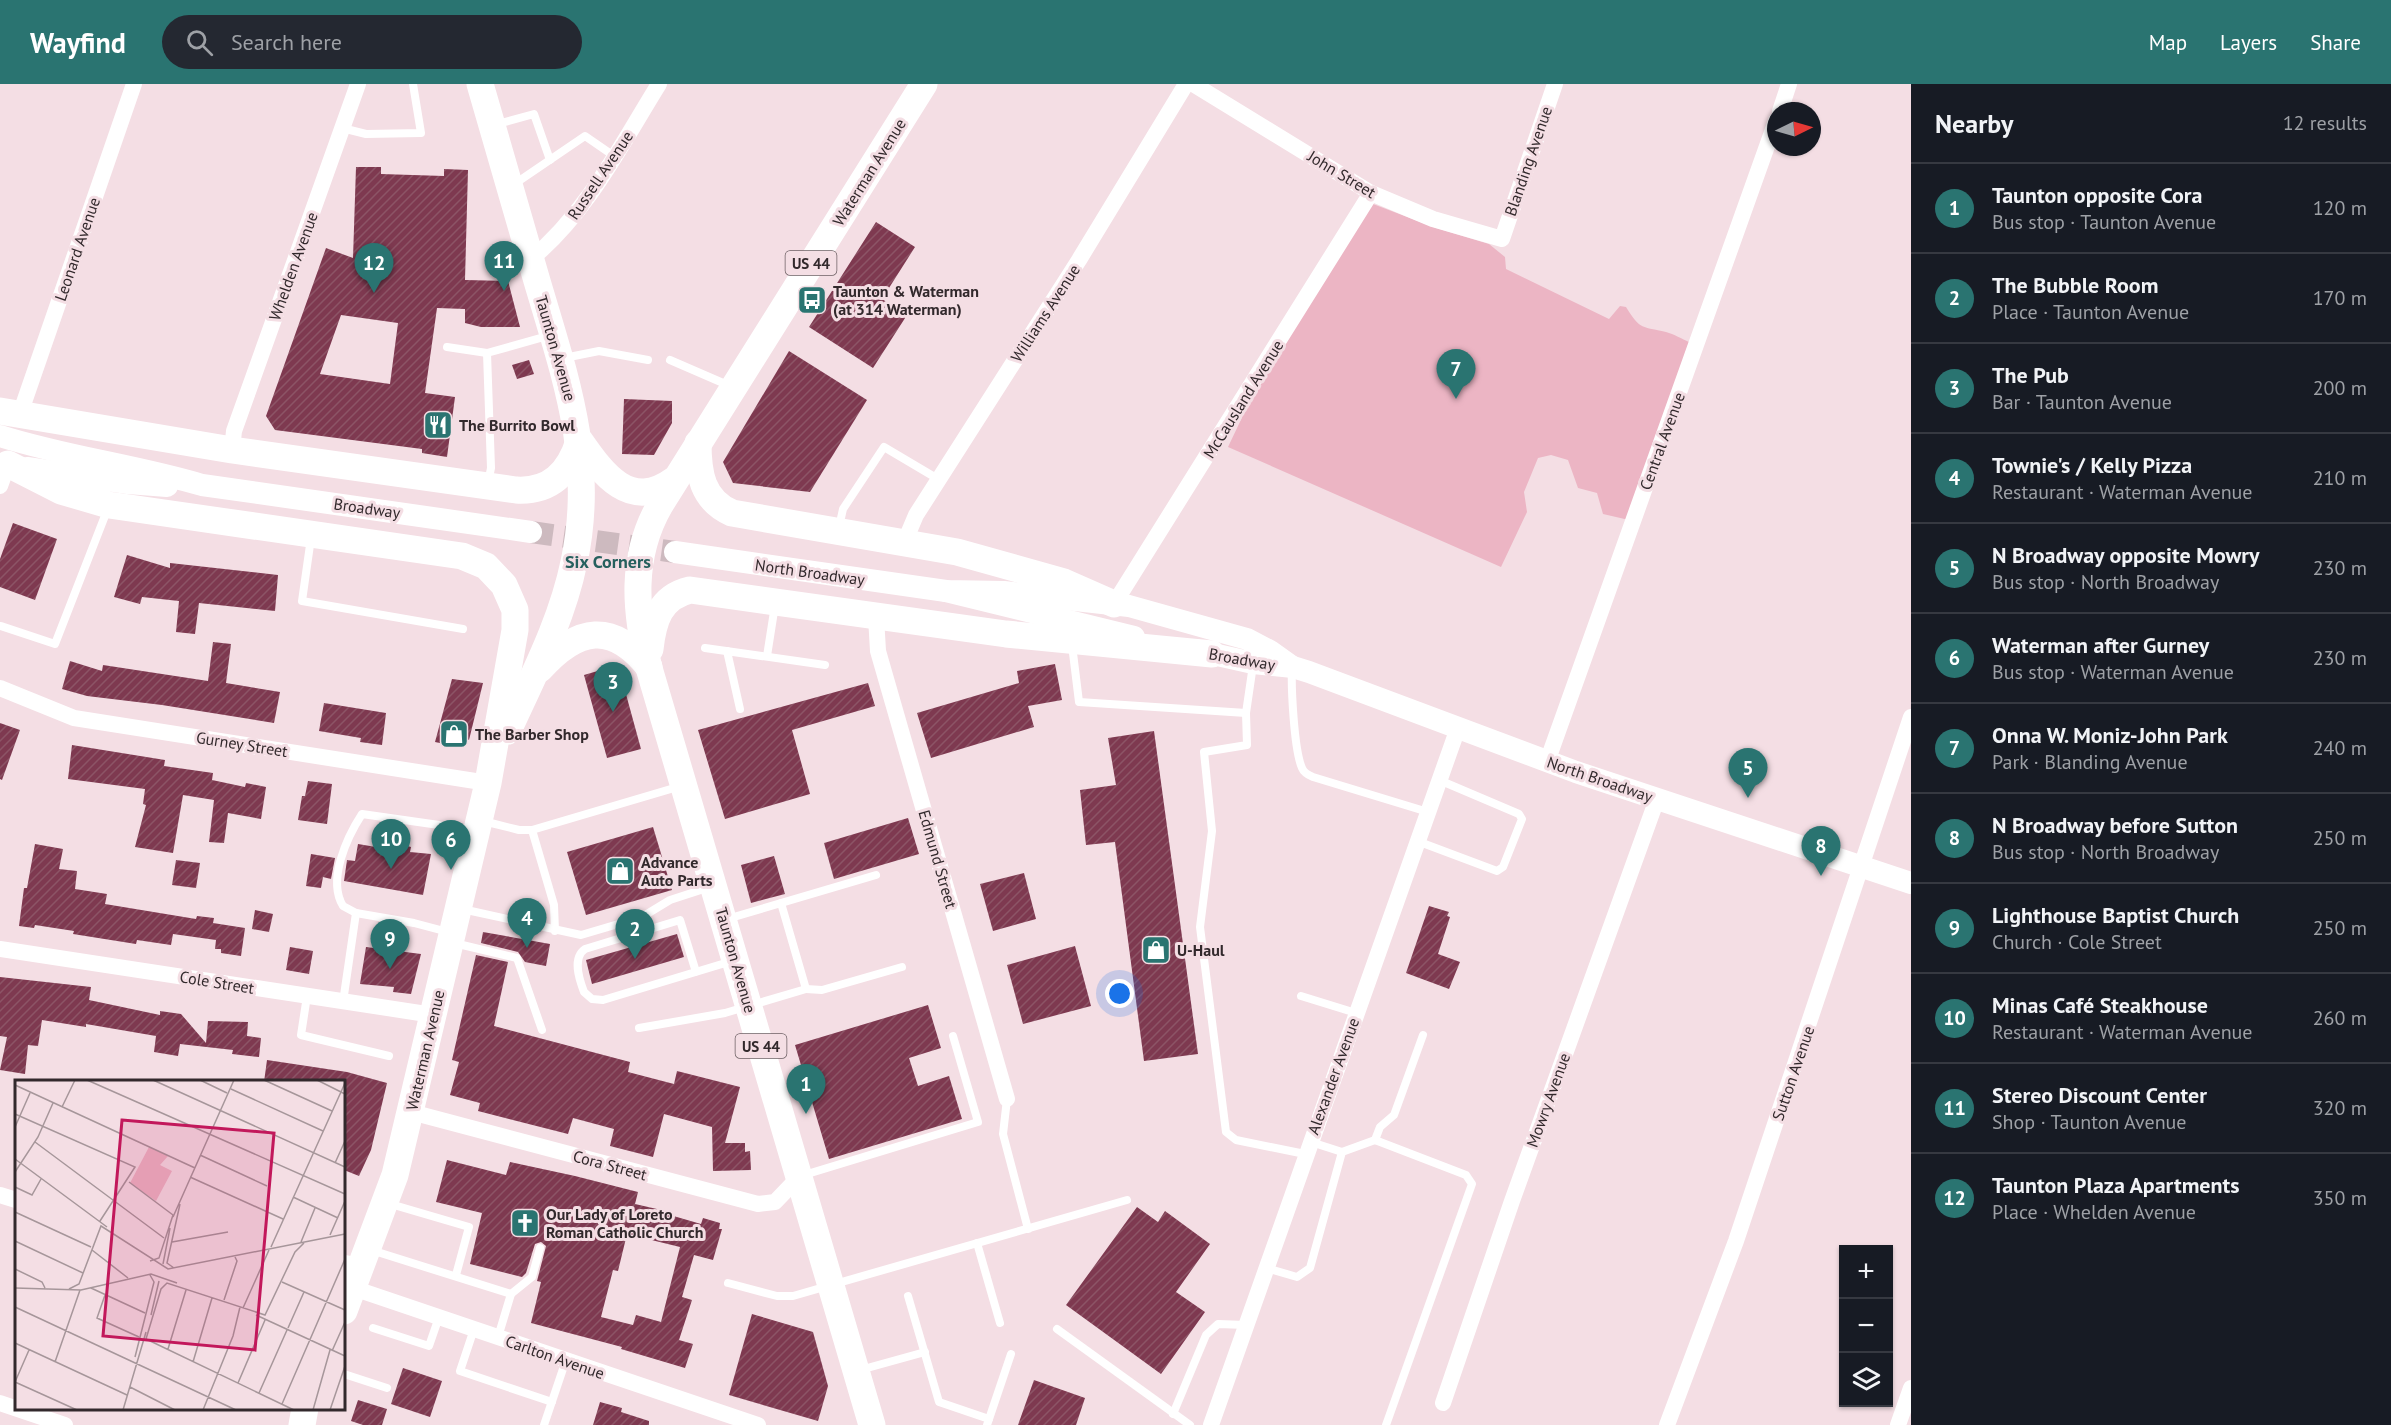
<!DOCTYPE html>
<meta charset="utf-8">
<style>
body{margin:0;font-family:"PT Sans",sans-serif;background:#242831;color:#f1f3f6}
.controls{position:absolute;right:18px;bottom:18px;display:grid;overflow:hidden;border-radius:0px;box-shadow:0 2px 4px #0004}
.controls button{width:54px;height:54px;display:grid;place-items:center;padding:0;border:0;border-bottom:2px solid #363941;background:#171b24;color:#f1f3f6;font:30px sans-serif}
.compass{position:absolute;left:1767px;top:18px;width:54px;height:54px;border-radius:50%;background:#171b24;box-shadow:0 2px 4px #0004;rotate:85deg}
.you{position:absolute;left:1120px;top:910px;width:21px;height:21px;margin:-15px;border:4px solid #fff;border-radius:50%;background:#1a73e8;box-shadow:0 0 0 9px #1a73e833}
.badge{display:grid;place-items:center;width:39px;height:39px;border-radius:50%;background:#2a7471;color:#fff;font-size:20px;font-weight:700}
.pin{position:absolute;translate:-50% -50px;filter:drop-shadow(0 2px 3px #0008)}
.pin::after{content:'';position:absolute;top:32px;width:21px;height:18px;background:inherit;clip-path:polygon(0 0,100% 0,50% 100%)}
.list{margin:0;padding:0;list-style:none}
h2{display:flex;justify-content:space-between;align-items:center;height:78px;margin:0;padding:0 24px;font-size:26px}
h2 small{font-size:20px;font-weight:400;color:#9ea1a6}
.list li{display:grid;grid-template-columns:39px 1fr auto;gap:18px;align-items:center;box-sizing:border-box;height:90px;padding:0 24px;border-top:2px solid #363941}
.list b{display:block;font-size:22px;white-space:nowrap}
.list p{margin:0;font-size:20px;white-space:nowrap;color:#9ea1a6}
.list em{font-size:20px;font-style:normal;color:#9ea1a6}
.icon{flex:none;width:33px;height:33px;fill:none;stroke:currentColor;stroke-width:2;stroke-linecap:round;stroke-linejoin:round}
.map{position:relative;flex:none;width:1911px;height:1341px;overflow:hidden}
header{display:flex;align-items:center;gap:36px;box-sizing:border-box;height:84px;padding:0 30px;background:#2a7471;color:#fff}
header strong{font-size:28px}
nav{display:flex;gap:33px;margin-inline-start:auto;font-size:21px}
.search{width:420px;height:54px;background:#242831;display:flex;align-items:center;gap:15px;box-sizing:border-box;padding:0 21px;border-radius:33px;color:#9ea1a6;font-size:22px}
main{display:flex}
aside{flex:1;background:#171b24}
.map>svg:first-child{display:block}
</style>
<header>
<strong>Wayfind</strong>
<div class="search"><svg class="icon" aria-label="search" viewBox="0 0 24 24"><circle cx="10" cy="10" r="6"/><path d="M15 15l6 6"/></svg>Search here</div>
<nav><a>Map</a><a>Layers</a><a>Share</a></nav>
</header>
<main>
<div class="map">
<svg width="1911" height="1341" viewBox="0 0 1911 1341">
<defs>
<pattern id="building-hatch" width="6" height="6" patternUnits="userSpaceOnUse" patternTransform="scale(1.5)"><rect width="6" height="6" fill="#7e3950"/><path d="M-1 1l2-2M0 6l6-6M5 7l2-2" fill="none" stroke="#8c5466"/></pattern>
</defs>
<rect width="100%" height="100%" fill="#f4dee4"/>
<path fill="#ecb5c4" d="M1373,120L1436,144L1489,160L1505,173L1506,185L1609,235L1620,222L1626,223C1641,247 1642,242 1666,248C1674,250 1682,255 1689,258L1629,436L1603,430L1597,409L1578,404L1568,376L1551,371L1538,374L1524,408L1527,428L1501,483L1228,363L1287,239Z"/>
<g fill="url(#building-hatch)" fill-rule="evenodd">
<path d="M356,83H381V90L444,92V85L468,86L465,196L508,197L520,243H481L465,239V225L437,224L425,309L455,313L447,373L422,369V365L275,346L266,332L326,164L353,174ZM341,231L398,239L390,300L320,290Z"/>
<path d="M876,138L915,163L882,215L907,231L873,284L809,243Z"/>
<path d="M789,267L867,316L810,408L733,399L723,378Z"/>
<path d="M529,276L534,290L517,295L512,281Z"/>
<path d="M624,315L672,317V339L654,371L622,370Z"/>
<path d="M13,439L57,455L35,516L0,503V475Z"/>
<path d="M127,471L170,484V479L278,491L275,527L199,519L195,550L176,548L179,517L142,513L140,520L114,513Z"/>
<path d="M213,558L231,560L226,599L280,608L274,639L162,621L87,612L62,605L70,577L102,587L103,581L208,597Z"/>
<path d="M1055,580L1062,616L1028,622L1034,643L931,674L917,629L1019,599L1017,587Z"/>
<path d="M618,581L641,665L607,674L584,591Z"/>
<path d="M452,595L483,599L469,656L465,654L463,664L435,658Z"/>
<path d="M868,599L875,622L792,646L810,710L725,735L698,646Z"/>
<path d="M324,619L386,629L382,661L360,658L361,654L319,647Z"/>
<path d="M0,639L20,646L2,696L0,695Z"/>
<path d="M1154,647L1198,970L1144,977L1115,758L1086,761L1080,706L1116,701L1108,654Z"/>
<path d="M72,661L165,676L164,682L213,689L212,696L245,703L246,699L266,703L261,735L228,729L224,759L209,758L214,716L183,711L173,769L135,763L146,721L143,720L145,705L68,695Z"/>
<path d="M308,697L332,700L327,740L298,736L302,712H305Z"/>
<path d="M908,734L919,770L834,795L824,759Z"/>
<path d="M653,743L672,806L586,831L567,768Z"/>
<path d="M397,759L411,763L410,768L431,770L423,811L344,797L347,776L355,777L358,760L394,766Z"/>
<path d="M35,760L63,765L59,785L77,787L75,805L107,810L105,820L196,835L197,832L214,834L213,839L245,844L241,872L221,869V865H215L216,856L173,850L171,861L137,856L136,860L73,850L74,847L35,841L34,844L19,842L24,804H27Z"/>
<path d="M311,770L335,774L331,795L323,793L321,804L306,802Z"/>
<path d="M774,772L785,810L751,819L741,781Z"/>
<path d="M176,776L200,779L196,804L172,801Z"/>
<path d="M1024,789L1036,835L993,847L980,800Z"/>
<path d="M1429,822L1449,828L1447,832L1450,833L1438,870L1460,878L1449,905L1406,889Z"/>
<path d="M255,826L273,830L269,848L252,845Z"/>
<path d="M483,848L550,860L546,882L525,878L518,868L481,859Z"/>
<path d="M677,850L684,873L592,900L586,876Z"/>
<path d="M1075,862L1091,922L1023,940L1007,881Z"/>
<path d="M290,863L313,867L309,890L286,886Z"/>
<path d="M366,863L421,870L411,910L393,908L394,903L360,900Z"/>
<path d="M476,871L508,878L494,942L630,978L628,988L674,1000L677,987L740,1003L725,1059H745V1068L750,1067L751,1086L713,1087L712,1043L664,1030L653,1073L610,1062L614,1045L573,1034L568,1050L478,1027L480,1019L450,1011L459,978L452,976Z"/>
<path d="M0,893L91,903L89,916L160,931V927L181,930L206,959L208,937L248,938L247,952L261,954L259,973L232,970L233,966L180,960L178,972L154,968L156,952L86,940V943L42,936L38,962L28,961L25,990L0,986L7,953L0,952Z"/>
<path d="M928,921L941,964L909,974L918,1002L949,992L962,1035L829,1075L795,961Z"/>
<path d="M267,976L347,988L387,999L371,1066L359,1092L344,1086V998H264Z"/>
<path d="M447,1076L506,1091L510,1078L575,1092L638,1108L635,1120L670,1128V1131L701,1140L703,1134L720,1139L719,1145H722L713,1176L694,1171L682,1213L692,1216L679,1256L693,1260L685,1284L621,1265L622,1263L531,1239L541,1198L537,1197L546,1162L541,1158L535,1160L526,1189L522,1193L470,1180L482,1129L436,1118ZM627,1150L680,1163L661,1238L636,1231L633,1241L601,1233L613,1186L618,1187Z"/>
<path d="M1137,1123L1158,1138L1165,1127L1210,1160L1176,1208L1205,1228L1161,1290L1066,1221Z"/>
<path d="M752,1230L813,1248L828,1302L818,1337L729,1311Z"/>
<path d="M403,1284L442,1297L430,1333L391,1320Z"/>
<path d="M1034,1296L1085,1314L1076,1341H1018Z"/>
<path d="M358,1316L387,1325L382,1341H363L351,1337Z"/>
<path d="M600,1318L622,1324L621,1328L649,1337V1341H593Z"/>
</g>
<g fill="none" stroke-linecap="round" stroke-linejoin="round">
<path stroke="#cdbabf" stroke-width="22" stroke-dasharray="22 11" stroke-linecap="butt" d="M531,448L675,468"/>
<g stroke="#fff" stroke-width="8">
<path d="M494,41L534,30L550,76"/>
<path d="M342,44L366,50L421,49L413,0"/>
<path d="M513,101L585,52L614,72"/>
<path d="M447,263L487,269"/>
<path d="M564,274L599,267L648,276"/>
<path d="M670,276L730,302"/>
<path d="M488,399L491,384L487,269L551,251"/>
<path d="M839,443L843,425L884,363L938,395"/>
<path d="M311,454L302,517L463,545"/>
<path d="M1,542L55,560L108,424"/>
<path d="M1072,561L1079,618L1246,629"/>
<path d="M705,564L825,581"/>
<path d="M727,567L740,625"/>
<path d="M767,572L775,521"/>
<path d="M1253,581L1246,629L1247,661L1204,668L1212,747L1200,843L1226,1048L1236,1056L1305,1070"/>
<path d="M1292,583C1291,603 1294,666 1302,684C1304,689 1308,691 1313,693L1428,728"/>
<path d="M483,737L519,746H532L681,702"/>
<path d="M532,746L554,821L555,847"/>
<path d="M1417,757L1497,787L1503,783L1522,735L1519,730L1439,696"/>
<path d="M462,825L581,851L642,833L670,816L710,803"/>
<path d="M727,835L876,791"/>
<path d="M448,848L414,839L356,829L343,822C327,796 347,753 362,730L439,741L473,750"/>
<path d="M454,859L517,874L542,946"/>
<path d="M696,888L680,836L585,865C572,874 579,895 584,908L592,915L603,916L732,877"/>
<path d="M806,905L822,906L902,883"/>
<path d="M307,912L301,951L389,972"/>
<path d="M1301,912L1356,929"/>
<path d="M343,918L356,829"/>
<path d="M639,944L725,929L806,905L781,819"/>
<path d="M1007,1015L1003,1050L1028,1145"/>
<path d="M1375,1056L1380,1043L1394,1031L1423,951"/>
<path d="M1311,1058L1342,1068L1375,1056L1466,1091L1472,1100L1386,1341"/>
<path d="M804,1091L978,1038L953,952"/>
<path d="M387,1119L469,1143L456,1191"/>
<path d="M977,1159L1000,1239"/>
<path d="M371,1166L511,1210L498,1253"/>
<path d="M1266,1184L1297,1193L1310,1184L1342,1068"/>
<path d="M728,1199L777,1212H793L1127,1116"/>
<path d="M511,1210L532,1193L540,1164"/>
<path d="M908,1212L939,1318L989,1335"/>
<path d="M373,1244L429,1262L439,1233"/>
<path d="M474,1245L460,1287L552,1318"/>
<path d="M1057,1245L1190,1341"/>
<path d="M860,1286L925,1268"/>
<path d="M344,1290L387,1304"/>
<path d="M1173,1330L1206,1251L1218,1240L1246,1241"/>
<path d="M544,1341L566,1276"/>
<path d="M987,1341L1011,1270"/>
</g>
<g stroke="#fff" stroke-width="16">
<path d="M1193,0L1371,109L1433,135L1502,155L1555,0"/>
<path d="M1780,27L1789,0"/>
<path d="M531,175C587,129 621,61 659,0"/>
<path d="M20,330L134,0"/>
<path d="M232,366L234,347L358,0"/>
<path d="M0,402L8,380"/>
<path d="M905,457L916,431L1079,176L1186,0"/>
<path d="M1114,520L1371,109"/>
<path d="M876,533L878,567L1007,1015"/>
<path d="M0,604L74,634L488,699"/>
<path d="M1547,678L1776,37"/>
<path d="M0,865L433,931"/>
<path d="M411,1028L758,1120L775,1118L799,1093"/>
<path d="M0,1111L16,1116"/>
<path d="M344,1179L361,1182"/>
<path d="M353,1204L758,1341"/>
<path d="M0,1319L65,1341"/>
<path d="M1443,1319L1512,1117L1657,715"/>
<path d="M1211,1341L1458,644"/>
<path d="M1667,1341L1736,1157L1911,633"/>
<path d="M1898,1341L1911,1304"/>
</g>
<g stroke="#fff" stroke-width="22">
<path d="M0,352C66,373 135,381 202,401L531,448"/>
<path d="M27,384L128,399L167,402"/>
<path d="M675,468L946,507L1004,508L1129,522L1247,555L1270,567L1291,582"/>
<path d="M946,507L1134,553"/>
<path d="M1195,566L1253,579L1293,583L1309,588L1576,688L1911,799"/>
</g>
<g stroke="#fff" stroke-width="27">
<path d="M480,0C499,66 518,131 537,197C565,292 596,377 574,478C562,537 533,592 508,647"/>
<path d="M0,327L232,366L516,406C550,408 569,389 579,357"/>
<path d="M580,357C603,390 630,428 674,396"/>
<path d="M698,359C698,389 702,416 732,429L957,468L1064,498L1114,520"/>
<path d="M8,380L61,407L109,421L462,472L486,482L504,501L515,526V546L488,699L395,1091L344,1227"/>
<path d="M650,565C653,537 660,513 690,506L1006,550L1212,570"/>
<path d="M540,585C578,543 612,537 649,583"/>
<path d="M302,1341L305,1324"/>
<path d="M872,1341L649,584C635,528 630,473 660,421L924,0"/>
</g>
</g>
<defs>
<g id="bus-square" transform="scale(1.5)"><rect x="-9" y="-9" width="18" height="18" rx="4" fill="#2a7471" stroke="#f4dee4"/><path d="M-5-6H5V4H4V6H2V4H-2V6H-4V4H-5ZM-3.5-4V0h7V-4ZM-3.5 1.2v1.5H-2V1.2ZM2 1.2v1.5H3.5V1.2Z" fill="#fff"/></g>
<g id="restaurant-square" transform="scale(1.5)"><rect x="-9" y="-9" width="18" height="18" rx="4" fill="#2a7471" stroke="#f4dee4"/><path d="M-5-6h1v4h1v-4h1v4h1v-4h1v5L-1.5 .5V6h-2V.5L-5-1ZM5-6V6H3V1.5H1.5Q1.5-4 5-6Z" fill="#fff"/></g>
<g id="shop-square" transform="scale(1.5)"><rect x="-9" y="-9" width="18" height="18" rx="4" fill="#2a7471" stroke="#f4dee4"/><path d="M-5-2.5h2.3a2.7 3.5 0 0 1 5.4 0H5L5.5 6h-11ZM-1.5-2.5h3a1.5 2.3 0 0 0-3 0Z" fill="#fff"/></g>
<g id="church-square" transform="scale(1.5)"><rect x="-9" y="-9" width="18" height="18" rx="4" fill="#2a7471" stroke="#f4dee4"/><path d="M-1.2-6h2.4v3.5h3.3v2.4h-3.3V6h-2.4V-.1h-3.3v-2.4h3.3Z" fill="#fff"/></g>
</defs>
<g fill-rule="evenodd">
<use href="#bus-square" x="812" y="216"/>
<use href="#restaurant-square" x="438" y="341"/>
<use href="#shop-square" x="454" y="650"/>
<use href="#shop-square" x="620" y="787"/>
<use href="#shop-square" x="1156" y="866"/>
<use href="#church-square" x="525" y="1139"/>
</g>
<g text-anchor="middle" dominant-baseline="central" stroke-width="6" stroke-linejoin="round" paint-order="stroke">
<g fill="#f4dee4" stroke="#6c5f63" stroke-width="1.5">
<rect x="785.5" y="167" width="51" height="24" rx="4.5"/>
<rect x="735.5" y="950" width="51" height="24" rx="4.5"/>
</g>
<g font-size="15" font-weight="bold" fill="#32292c">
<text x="811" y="179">US 44</text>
<text x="761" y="962">US 44</text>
</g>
<g font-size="16" fill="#32292c" stroke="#f4dee4">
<text transform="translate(1528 77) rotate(-71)">Blanding Avenue</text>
<text transform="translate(869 88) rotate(-58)">Waterman Avenue</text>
<text transform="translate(1342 90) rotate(31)">John Street</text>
<text transform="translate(600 91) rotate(-56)">Russell Avenue</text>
<text transform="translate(77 165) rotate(-71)">Leonard Avenue</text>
<text transform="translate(293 182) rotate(-70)">Whelden Avenue</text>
<text transform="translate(1045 229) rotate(-57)">Williams Avenue</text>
<text transform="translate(556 264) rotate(74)">Taunton Avenue</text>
<text transform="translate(1243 315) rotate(-58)">McCausland Avenue</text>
<text transform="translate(1662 357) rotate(-70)">Central Avenue</text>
<text transform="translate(367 424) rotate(8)">Broadway</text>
<text transform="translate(810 488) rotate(8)">North Broadway</text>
<text transform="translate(1242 575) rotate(10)">Broadway</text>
<text transform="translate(242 660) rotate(9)">Gurney Street</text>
<text transform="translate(1600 695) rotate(19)">North Broadway</text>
<text transform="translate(938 775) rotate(74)">Edmund Street</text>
<text transform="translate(736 876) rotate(74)">Taunton Avenue</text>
<text transform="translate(217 898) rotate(9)">Cole Street</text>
<text transform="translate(425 966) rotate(-77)">Waterman Avenue</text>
<text transform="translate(1793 989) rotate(-71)">Sutton Avenue</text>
<text transform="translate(1333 992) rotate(-70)">Alexander Avenue</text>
<text transform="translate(1548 1016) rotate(-70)">Mowry Avenue</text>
<text transform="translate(610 1081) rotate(15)">Cora Street</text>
<text transform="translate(555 1273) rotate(19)">Carlton Avenue</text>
</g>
<g font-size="16" font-weight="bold" fill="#32292c" stroke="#f4dee4" text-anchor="start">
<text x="833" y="207">Taunton &amp; Waterman<tspan x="833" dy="18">(at 314 Waterman)</tspan></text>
<text x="459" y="341">The Burrito Bowl</text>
<text x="475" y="650">The Barber Shop</text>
<text x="641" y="778">Advance<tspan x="641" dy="18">Auto Parts</tspan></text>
<text x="1177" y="866">U-Haul</text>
<text x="546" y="1130">Our Lady of Loreto<tspan x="546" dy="18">Roman Catholic Church</tspan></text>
</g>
<g font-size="18" font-weight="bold" fill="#26605e" stroke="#f4dee4">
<text x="608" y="477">Six Corners</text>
</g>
</g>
<g transform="translate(15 996)">
<rect width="330" height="330" fill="#f4dee4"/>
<path d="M134,67L153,76L145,85L157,91L141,121L115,103Z" fill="#ecb5c4"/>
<path fill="none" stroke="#a6969a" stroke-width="1.5" d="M72,0L330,114M138,0L330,87M185,0L212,13M249,0L317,31M302,0L330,14M0,5L180,88M216,9L308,51M47,27L60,0M0,34L120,87L85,141M0,47L15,13M20,62L149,158M185,75L252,106M0,79L92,147M320,83L330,61M0,92L23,57L38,23M175,97L268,139M114,102L158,135M0,107L17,115L26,99M278,117L323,138M0,132L76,167M158,137L219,0M315,155L330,121M0,161L68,193M157,162L213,152M286,162L300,128M256,167L330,3M77,170L113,198M135,181L144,178L158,135M148,184L155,148M159,188L152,183L165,124M0,189L27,202L30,208M267,202L330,230M0,208L66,210L136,194L162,203M76,208L130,233M54,209L64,204L86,146L153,189L330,154M90,215L82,238L124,257M209,220L222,181L220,177M0,227L221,330M228,228L254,170M136,235L144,201M241,235L330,276M273,248L289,212M131,259L279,330M131,259L146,209L152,203L250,235L280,172L289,163M0,263L112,315M153,269L171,210M317,271L330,242M120,277L139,202L135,195M40,282L65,210M178,282L197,218M0,302L62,330M0,302L14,270M223,303L250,240M115,307L160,330M244,313L272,250M267,324L330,179M108,330L131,252M188,330L218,256L225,227M298,330L315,270M315,330L330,286"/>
<path fill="#c2185b" fill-opacity="0.15" stroke="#c2185b" stroke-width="3" d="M107,40L259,53L240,270L88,256Z"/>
<rect width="330" height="330" fill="none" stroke="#32292c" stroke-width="3"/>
</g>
</svg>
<div class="controls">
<button>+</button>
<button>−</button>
<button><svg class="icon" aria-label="layers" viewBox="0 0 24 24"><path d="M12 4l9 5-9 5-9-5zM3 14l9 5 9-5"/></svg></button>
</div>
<svg class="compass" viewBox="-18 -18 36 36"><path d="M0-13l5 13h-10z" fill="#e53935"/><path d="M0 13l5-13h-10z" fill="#9ea1a6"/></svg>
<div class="you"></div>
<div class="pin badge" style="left:806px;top:1030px">1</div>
<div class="pin badge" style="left:635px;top:875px">2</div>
<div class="pin badge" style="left:613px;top:628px">3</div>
<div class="pin badge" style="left:527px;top:864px">4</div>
<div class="pin badge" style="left:1748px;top:714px">5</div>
<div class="pin badge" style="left:451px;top:786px">6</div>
<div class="pin badge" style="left:1456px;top:315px">7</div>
<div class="pin badge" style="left:1821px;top:792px">8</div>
<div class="pin badge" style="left:390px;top:885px">9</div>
<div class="pin badge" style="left:391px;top:785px">10</div>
<div class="pin badge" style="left:504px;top:207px">11</div>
<div class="pin badge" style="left:374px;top:209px">12</div>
</div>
<aside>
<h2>Nearby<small>12 results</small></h2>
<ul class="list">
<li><span class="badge">1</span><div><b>Taunton opposite Cora</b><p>Bus stop · Taunton Avenue</p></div><em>120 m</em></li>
<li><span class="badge">2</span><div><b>The Bubble Room</b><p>Place · Taunton Avenue</p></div><em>170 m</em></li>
<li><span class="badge">3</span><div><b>The Pub</b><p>Bar · Taunton Avenue</p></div><em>200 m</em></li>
<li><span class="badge">4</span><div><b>Townie's / Kelly Pizza</b><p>Restaurant · Waterman Avenue</p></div><em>210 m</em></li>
<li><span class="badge">5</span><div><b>N Broadway opposite Mowry</b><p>Bus stop · North Broadway</p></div><em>230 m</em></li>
<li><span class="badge">6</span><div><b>Waterman after Gurney</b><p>Bus stop · Waterman Avenue</p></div><em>230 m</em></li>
<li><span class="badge">7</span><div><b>Onna W. Moniz-John Park</b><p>Park · Blanding Avenue</p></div><em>240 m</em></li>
<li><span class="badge">8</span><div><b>N Broadway before Sutton</b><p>Bus stop · North Broadway</p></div><em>250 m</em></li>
<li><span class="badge">9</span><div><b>Lighthouse Baptist Church</b><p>Church · Cole Street</p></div><em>250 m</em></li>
<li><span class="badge">10</span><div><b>Minas Café Steakhouse</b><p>Restaurant · Waterman Avenue</p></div><em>260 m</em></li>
<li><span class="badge">11</span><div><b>Stereo Discount Center</b><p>Shop · Taunton Avenue</p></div><em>320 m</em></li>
<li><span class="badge">12</span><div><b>Taunton Plaza Apartments</b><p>Place · Whelden Avenue</p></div><em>350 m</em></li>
</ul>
</aside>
</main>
